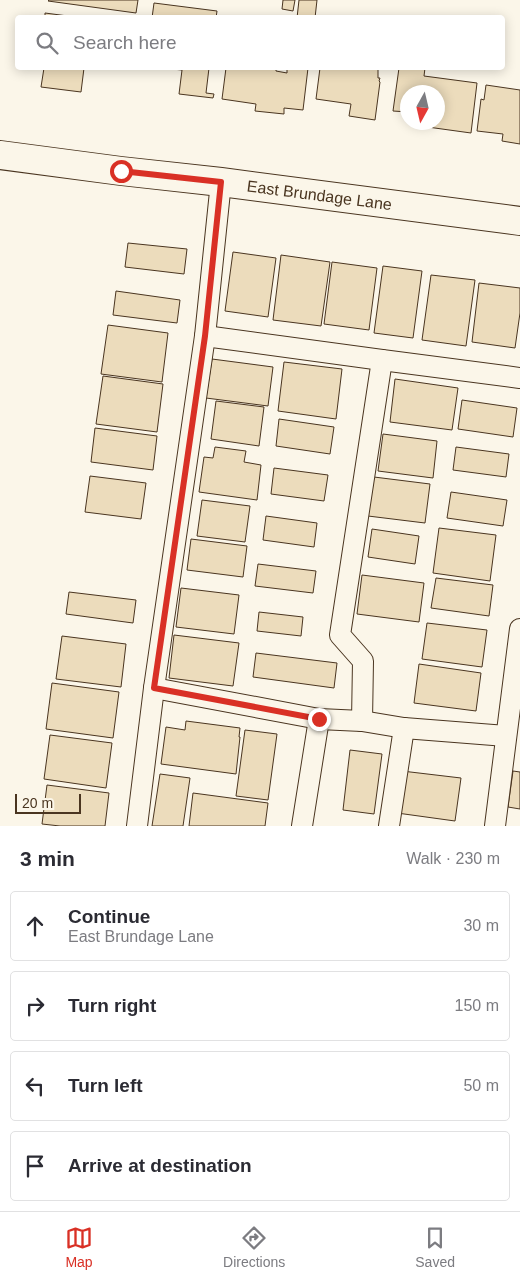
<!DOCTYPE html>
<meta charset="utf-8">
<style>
body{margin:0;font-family:Arial,sans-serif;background:#f2f2f3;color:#2b2b33}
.compass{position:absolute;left:400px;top:85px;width:45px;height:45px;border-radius:50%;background:#fff;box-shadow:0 2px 12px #0003;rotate:188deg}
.scale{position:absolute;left:15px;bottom:12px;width:66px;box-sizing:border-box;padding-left:5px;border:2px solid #4a3520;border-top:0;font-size:14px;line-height:18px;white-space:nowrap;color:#4a3520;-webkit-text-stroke:4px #fbf6e9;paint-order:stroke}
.stop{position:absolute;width:15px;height:15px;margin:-11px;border:4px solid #d93025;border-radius:50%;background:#fff}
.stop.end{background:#d93025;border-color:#fff;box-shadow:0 1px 5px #0008}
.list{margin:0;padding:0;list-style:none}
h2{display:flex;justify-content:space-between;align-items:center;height:65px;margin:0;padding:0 20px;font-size:21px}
h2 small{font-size:16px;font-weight:400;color:#7c7c81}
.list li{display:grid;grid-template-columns:32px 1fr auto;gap:15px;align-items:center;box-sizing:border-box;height:70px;margin:0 10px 10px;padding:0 10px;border:1px solid #e1e1e2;border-radius:5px}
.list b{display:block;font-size:19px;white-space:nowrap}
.list p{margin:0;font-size:16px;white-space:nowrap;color:#7c7c81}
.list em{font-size:16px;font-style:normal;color:#7c7c81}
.icon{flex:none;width:28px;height:28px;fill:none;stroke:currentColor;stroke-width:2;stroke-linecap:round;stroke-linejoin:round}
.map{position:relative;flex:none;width:520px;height:826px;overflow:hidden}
.search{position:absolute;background:#fff;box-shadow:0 2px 12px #0003;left:15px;right:15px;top:15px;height:55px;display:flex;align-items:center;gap:12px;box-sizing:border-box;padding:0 18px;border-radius:5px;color:#7c7c81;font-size:19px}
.sheet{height:385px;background:#fff}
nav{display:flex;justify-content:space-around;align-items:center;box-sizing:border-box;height:70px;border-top:1px solid #e1e1e2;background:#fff;font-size:14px;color:#7c7c81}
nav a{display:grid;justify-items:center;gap:2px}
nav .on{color:#d93025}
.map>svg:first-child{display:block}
</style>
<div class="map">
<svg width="520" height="826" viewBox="0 0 520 826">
<rect width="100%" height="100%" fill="#fbf6e9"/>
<g fill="#ecdcbc" stroke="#4a3520">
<path d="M49,0H138L136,13L48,1Z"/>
<path d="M283,0H295L293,11L282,9Z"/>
<path d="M299,0H317L315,18H297Z"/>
<path d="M154,3L217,11L216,18H152Z"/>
<path d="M45,13L83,18H45Z"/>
<path d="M44,68H84L81,92L41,87Z"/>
<path d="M162,68H209L206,93L214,94L213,98L179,94L182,70Z"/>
<path d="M226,68H276V71L287,73V68H308L303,110L284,108V114L255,111L256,104L222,99Z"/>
<path d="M320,68H378V78H380L379,81L380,82L375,120L349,116L351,104L316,99Z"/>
<path d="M399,68H425L424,76L477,83L471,133L413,125V122H438V92H408V112L393,111Z"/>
<path d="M486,85L520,90V144L502,141L503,134L477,131L481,99L484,100Z"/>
<path d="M128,243L187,249L184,274L125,267Z"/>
<path d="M233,252L276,258L268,317L225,311Z"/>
<path d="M281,255L330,262L321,326L273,320Z"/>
<path d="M332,262L377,268L369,330L324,324Z"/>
<path d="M383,266L422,271L413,338L374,333Z"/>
<path d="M431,275L475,280L466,346L422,340Z"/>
<path d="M479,283L520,288V313L515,348L472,342Z"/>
<path d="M116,291L180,300L177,323L113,315Z"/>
<path d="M108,325L168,333L162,382L101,374Z"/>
<path d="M212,359L273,367L268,406L206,398Z"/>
<path d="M284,362L342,369L336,419L278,411Z"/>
<path d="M103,376L163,384L157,432L96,424Z"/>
<path d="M395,379L458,388L452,430L390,422Z"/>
<path d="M462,400L517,408L513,437L458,429Z"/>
<path d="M216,401L264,407L259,446L211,439Z"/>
<path d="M279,419L334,427L330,454L276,446Z"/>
<path d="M95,428L157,436L153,470L91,462Z"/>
<path d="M383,434L437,441L433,478L378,471Z"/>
<path d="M215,447L246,451L244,462L261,465L257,500L199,492L204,457L213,458Z"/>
<path d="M456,447L509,454L506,477L453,470Z"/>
<path d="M274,468L328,475L324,501L271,494Z"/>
<path d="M90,476L146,483L141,519L85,512Z"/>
<path d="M374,477L430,484L425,523L368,516Z"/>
<path d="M451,492L507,500L503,526L447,518Z"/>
<path d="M202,500L250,506L245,542L197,536Z"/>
<path d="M266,516L317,523L314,547L263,540Z"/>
<path d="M439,528L496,535L490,581L433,573Z"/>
<path d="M372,529L419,536L415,564L368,557Z"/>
<path d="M191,539L247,546L243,577L187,570Z"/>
<path d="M258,564L316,571L313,593L255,586Z"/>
<path d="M362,575L424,583L419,622L357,614Z"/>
<path d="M436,578L493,585L489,616L431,608Z"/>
<path d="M181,588L239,595L234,634L176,627Z"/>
<path d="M69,592L136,600L133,623L66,614Z"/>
<path d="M259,612L303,617L301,636L257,631Z"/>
<path d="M427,623L487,630L482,667L422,659Z"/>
<path d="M174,635L239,643L233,686L169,678Z"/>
<path d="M62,636L126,644L121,687L56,679Z"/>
<path d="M256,653L337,663L334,688L253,677Z"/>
<path d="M419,664L481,673L476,711L414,703Z"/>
<path d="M52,683L119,692L113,738L46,729Z"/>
<path d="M186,721L240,728L239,737H240L236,774L161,764L166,727L185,730Z"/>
<path d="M245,730L277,734L268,800L236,796Z"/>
<path d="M50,735L112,743L106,788L44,779Z"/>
<path d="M350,750L382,754L374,814L343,810Z"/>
<path d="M402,771L461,778L455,821L397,813Z"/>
<path d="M513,771L520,772V809L508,807Z"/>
<path d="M160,774L190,778L183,826H152Z"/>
<path d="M47,785L109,793L105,826H60L42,824Z"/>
<path d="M193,793L268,803L265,826H189Z"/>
</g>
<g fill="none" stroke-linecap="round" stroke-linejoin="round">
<g stroke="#4a3520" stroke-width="22">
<g id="minor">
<path d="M205,336L382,360L520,378"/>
<path d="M154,688L319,719L362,721L404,728L506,736"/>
<path d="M362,721L363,661L340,635L382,360"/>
<path d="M137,826L154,688L205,336L221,182"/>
<path d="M302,826L319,719"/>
<path d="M389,826L404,728"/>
<path d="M495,826L520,629"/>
</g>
</g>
<g stroke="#4a3520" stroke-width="30">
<g id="secondary">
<path id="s1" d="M0,155L121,171L221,182L520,221"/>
</g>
</g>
<use href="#minor" stroke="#fbf6e9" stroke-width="20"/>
<use href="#secondary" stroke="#fbf6e9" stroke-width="28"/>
</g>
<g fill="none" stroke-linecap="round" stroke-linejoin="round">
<path stroke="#d93025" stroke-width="6" d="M121,171L221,182L205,336L154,688L319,719"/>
</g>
<g text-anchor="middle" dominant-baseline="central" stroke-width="4" stroke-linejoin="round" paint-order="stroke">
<g font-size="16" fill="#4a3520" stroke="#fbf6e9">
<text stroke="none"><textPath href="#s1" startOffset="322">East Brundage Lane</textPath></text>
</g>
</g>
</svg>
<svg class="compass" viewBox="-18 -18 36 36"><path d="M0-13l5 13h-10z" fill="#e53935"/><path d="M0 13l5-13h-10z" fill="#7c7c81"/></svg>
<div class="scale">20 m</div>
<div class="stop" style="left:121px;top:171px"></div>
<div class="stop end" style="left:319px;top:719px"></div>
<div class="search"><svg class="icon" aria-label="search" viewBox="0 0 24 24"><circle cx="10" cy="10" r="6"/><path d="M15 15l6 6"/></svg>Search here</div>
</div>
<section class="sheet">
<h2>3 min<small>Walk · 230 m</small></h2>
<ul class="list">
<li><svg class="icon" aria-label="ahead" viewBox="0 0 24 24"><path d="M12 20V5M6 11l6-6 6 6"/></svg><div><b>Continue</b><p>East Brundage Lane</p></div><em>30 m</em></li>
<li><svg class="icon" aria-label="right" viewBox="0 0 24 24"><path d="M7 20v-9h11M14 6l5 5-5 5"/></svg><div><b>Turn right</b></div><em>150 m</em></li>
<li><svg class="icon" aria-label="left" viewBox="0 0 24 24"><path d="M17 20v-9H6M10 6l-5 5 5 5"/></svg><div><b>Turn left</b></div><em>50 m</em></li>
<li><svg class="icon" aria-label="arrive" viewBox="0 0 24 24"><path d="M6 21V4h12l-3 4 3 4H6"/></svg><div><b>Arrive at destination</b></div></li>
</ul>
</section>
<nav>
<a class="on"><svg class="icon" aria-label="map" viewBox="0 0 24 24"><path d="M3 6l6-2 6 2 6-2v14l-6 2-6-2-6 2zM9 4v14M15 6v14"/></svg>Map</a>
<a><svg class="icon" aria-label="directions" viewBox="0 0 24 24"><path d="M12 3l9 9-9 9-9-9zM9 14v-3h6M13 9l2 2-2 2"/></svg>Directions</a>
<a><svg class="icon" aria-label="saved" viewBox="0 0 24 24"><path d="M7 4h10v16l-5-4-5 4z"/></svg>Saved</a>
</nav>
